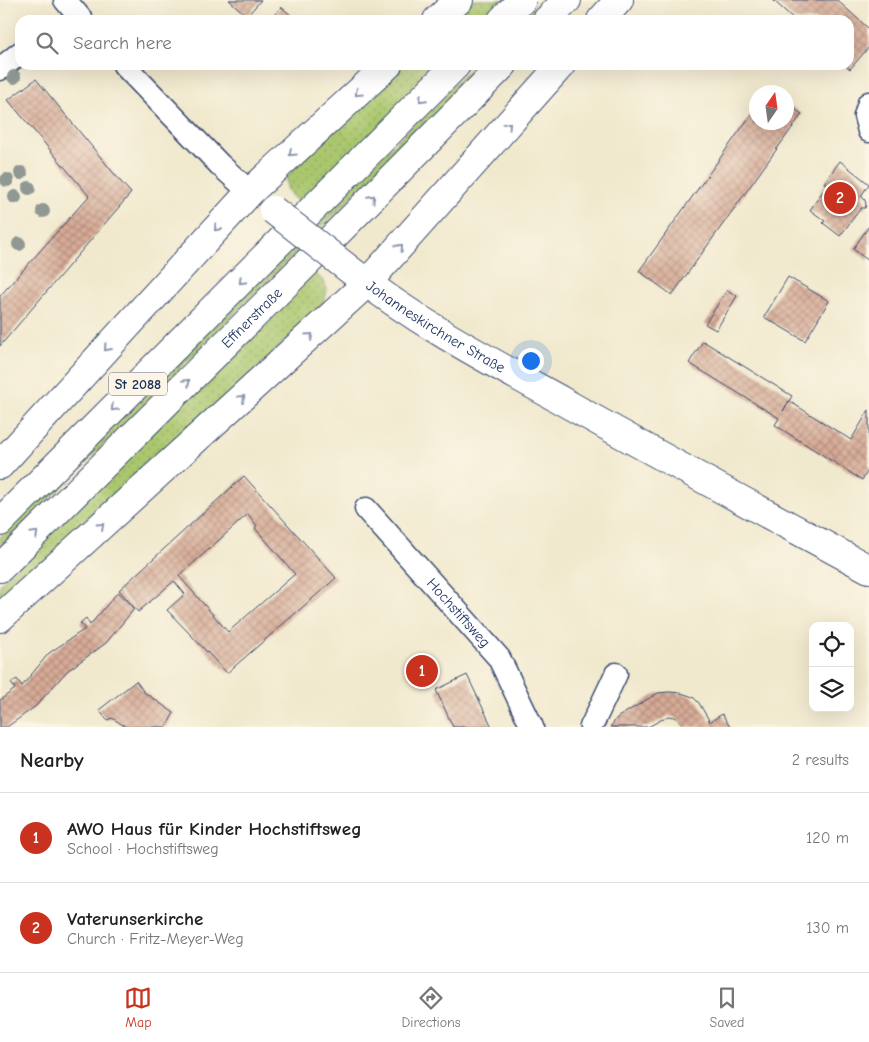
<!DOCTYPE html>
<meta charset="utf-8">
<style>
body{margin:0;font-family:"Comic Neue",sans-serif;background:#f6f6f6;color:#222}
.controls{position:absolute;right:15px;bottom:15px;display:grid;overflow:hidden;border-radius:10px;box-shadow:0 5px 20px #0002}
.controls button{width:45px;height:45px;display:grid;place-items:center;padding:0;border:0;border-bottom:1px solid #e0e0e0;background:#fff;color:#222;font:25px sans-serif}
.compass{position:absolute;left:749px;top:85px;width:45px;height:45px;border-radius:50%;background:#fff;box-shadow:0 5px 20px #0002;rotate:13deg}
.you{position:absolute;left:530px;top:360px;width:18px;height:18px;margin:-12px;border:4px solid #fff;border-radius:50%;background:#1a73e8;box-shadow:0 0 0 8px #1a73e833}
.badge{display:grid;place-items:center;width:32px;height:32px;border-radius:50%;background:#c8321e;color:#fff;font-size:16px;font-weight:700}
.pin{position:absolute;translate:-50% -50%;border:2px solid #fff;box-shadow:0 1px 5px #0006}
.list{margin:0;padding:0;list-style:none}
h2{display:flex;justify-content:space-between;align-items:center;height:65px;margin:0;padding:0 20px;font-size:21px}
h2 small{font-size:16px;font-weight:400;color:#767676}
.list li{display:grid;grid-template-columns:32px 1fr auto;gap:15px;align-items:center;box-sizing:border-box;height:90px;padding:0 20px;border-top:1px solid #e0e0e0}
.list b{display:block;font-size:19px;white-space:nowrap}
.list p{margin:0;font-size:16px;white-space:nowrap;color:#767676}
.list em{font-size:16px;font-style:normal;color:#767676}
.icon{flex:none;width:28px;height:28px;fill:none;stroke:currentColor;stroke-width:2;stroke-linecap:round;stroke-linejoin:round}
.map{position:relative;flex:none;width:869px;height:727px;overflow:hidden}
.search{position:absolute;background:#fff;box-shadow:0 5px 20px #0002;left:15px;right:15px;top:15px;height:55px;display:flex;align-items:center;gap:12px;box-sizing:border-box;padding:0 18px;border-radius:15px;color:#767676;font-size:19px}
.sheet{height:245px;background:#fff}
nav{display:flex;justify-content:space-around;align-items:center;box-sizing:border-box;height:70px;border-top:1px solid #e0e0e0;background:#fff;font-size:14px;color:#767676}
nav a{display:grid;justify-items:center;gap:2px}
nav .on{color:#c8321e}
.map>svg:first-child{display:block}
</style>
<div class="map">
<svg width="869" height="727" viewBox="0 0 869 727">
<defs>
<pattern id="grass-dots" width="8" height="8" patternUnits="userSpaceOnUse" patternTransform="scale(1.25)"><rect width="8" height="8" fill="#abc76e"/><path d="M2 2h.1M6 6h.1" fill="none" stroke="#8aa25e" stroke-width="1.8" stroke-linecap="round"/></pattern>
<pattern id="building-cross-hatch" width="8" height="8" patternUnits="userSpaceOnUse" patternTransform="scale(1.25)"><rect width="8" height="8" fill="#d8ab96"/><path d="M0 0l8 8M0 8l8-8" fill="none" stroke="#ae8c7e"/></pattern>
</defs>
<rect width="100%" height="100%" fill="#fcf5e5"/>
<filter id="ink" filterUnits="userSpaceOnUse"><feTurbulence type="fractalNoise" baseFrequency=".02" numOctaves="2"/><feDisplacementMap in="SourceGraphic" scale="10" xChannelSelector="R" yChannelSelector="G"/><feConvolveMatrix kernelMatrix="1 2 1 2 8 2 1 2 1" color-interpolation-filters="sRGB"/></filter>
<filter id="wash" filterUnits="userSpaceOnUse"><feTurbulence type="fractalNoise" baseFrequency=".0096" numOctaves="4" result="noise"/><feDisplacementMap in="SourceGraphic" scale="20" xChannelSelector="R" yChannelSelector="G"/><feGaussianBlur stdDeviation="1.12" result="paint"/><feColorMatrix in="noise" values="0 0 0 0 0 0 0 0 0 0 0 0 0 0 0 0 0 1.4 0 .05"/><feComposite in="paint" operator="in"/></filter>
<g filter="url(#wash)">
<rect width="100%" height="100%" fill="#f1e9ce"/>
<g fill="url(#grass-dots)" stroke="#637b66">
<path d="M470,0H508L487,20H448Z"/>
<path d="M540,0H551L531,20H520Z"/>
<path d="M400,65H442L301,204C292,197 285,191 287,179C289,167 384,80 400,65Z"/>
<path d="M474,65H486L252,296L0,549V537L246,290Z"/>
<path d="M313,273C317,276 323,279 325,284C332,299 313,314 304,324L0,604V584Z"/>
</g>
<g id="blocks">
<g fill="url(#building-cross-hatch)" fill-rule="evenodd">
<path d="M229,0H261L247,16Z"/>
<path d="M773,0H837L869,29V47L850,69L845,65H849V20H795Z"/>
<path d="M281,7L297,20H270Z"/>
<path d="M36,79L121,182L131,193L0,346V296L89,196L8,100Z"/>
<path d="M786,103L802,114L672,295L639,271L756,108V122H786Z"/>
<path d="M840,161L869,184L861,196L865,200L866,205L865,208H861L840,236L823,223L825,221L810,210L827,185L824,183Z"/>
<path d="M869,226V261L853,249Z"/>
<path d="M788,277L829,301L805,341L764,317Z"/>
<path d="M727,290L737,296L716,330L705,324Z"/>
<path d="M703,341L792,396L783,411L789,401L851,440L869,410V469L862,480L775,425L779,418L689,363Z"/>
<path d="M244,476L336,578L227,673L167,610L185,594L174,581L138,612L119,590ZM248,514L257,526L255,528L295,574L228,632L179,576Z"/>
<path d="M118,592L134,609L106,643L67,671L36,706L7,727H0V700L15,689L11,683L17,679L22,686L49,653L85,629L80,623L86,618L90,625Z"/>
<path d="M467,675L478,698L492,727H453L436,690Z"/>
<path d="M136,681L144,692L174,713L166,727H126L112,718L107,720L99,710Z"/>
<path d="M669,692L681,693L693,697L699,703L710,722L722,714L730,727H684L681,722L674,717L668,716L648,727H610L618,717L658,693Z"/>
</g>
</g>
</g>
<g filter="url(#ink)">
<use href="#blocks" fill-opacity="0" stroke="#3b4b6f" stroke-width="1"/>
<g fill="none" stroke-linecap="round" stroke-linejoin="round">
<g stroke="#3b4b6f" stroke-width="25">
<g id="minor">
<path d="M65,0L82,20"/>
<path d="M124,65L220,165L250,192"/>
<path d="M0,69L20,53"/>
<path d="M869,103L865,116L869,131"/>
<path id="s1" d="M366,509L499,658L532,727"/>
<path d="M591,727L616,674"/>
</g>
</g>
<g stroke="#3b4b6f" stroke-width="30">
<g id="major">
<path id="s2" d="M354,273C419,324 492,362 564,402C665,459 767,514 869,569"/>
</g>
</g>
<g stroke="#3b4b6f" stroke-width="30">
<g id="highway">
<path d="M437,20L459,0"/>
<path d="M502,20L522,0"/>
<path d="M547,20L567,0"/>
<path d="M601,20L619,0"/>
<path d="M0,465L250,192L388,65"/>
<path d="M0,522L456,65"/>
<path id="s3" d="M0,568L337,233L503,65"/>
<path d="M0,618L367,283L561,65"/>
</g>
</g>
<use href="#minor" stroke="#fff" stroke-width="22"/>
<use href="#major" stroke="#fff" stroke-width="28"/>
<use href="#highway" stroke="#fff" stroke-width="28"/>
<g stroke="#3b4b6f" stroke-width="30" stroke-linecap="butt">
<path id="major-bridge" d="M273,210L354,273"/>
</g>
<use href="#major-bridge" stroke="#fff" stroke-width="28"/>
</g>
<g fill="#8f9893">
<circle cx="14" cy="77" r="7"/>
<circle cx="21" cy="173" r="7"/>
<circle cx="7" cy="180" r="7"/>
<circle cx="29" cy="188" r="7"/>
<circle cx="15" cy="197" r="7"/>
<circle cx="43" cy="211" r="7"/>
<circle cx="19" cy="244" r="7"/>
</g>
<defs><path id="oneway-chevron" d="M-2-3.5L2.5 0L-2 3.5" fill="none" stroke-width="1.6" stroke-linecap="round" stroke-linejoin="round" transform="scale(1.25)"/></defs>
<g stroke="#8d97ae">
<use href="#oneway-chevron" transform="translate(358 93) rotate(137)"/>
<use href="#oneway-chevron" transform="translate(422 99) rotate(135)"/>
<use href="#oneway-chevron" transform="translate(508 125) rotate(-48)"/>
<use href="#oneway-chevron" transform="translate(292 153) rotate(137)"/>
<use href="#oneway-chevron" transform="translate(372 198) rotate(-46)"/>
<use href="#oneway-chevron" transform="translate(217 228) rotate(132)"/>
<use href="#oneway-chevron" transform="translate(400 247) rotate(-48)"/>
<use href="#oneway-chevron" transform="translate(242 281) rotate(135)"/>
<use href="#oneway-chevron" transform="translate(310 336) rotate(-42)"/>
<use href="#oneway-chevron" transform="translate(107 348) rotate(132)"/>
<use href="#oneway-chevron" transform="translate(187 382) rotate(-45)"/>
<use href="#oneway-chevron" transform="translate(242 398) rotate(-42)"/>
<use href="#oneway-chevron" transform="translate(114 408) rotate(135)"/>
<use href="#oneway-chevron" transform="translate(101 526) rotate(-42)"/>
<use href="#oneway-chevron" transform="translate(35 534) rotate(-45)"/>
</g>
</g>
<g text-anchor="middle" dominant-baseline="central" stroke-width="4" stroke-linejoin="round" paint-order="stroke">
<rect fill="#fcf5e5" stroke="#5e6a86" stroke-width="1" x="109" y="372.5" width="58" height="23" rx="4"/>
<g font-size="14" font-weight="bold" fill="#1b2f5e">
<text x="138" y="384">St 2088</text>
</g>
<g font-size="15" fill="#1b2f5e" stroke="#fcf5e5">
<text stroke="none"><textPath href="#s3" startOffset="355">Effnerstraße</textPath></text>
<text stroke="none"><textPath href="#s2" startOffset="98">Johanneskirchner Straße</textPath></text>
<text stroke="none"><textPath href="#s1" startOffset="139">Hochstiftsweg</textPath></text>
</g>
</g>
</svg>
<div class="controls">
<button><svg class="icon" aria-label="locate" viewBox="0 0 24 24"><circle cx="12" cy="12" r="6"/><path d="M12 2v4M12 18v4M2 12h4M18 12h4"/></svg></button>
<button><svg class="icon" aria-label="layers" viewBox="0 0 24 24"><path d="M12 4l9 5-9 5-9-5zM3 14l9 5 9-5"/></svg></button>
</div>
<svg class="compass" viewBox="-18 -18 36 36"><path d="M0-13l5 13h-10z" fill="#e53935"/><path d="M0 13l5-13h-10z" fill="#767676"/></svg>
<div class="you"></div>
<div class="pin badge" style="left:422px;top:671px">1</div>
<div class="pin badge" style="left:840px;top:198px">2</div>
<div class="search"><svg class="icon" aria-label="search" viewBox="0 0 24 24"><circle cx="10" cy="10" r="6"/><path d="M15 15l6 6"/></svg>Search here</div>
</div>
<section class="sheet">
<h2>Nearby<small>2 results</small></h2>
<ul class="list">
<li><span class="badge">1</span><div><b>AWO Haus für Kinder Hochstiftsweg</b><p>School · Hochstiftsweg</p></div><em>120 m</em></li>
<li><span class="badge">2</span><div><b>Vaterunserkirche</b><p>Church · Fritz-Meyer-Weg</p></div><em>130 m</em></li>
</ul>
</section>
<nav>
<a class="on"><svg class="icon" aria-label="map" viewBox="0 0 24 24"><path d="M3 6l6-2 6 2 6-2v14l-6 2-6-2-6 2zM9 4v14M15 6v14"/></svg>Map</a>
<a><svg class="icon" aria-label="directions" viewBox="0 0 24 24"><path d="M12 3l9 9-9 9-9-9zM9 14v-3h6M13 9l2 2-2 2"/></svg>Directions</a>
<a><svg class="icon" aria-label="saved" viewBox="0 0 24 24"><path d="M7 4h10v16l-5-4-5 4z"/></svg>Saved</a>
</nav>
